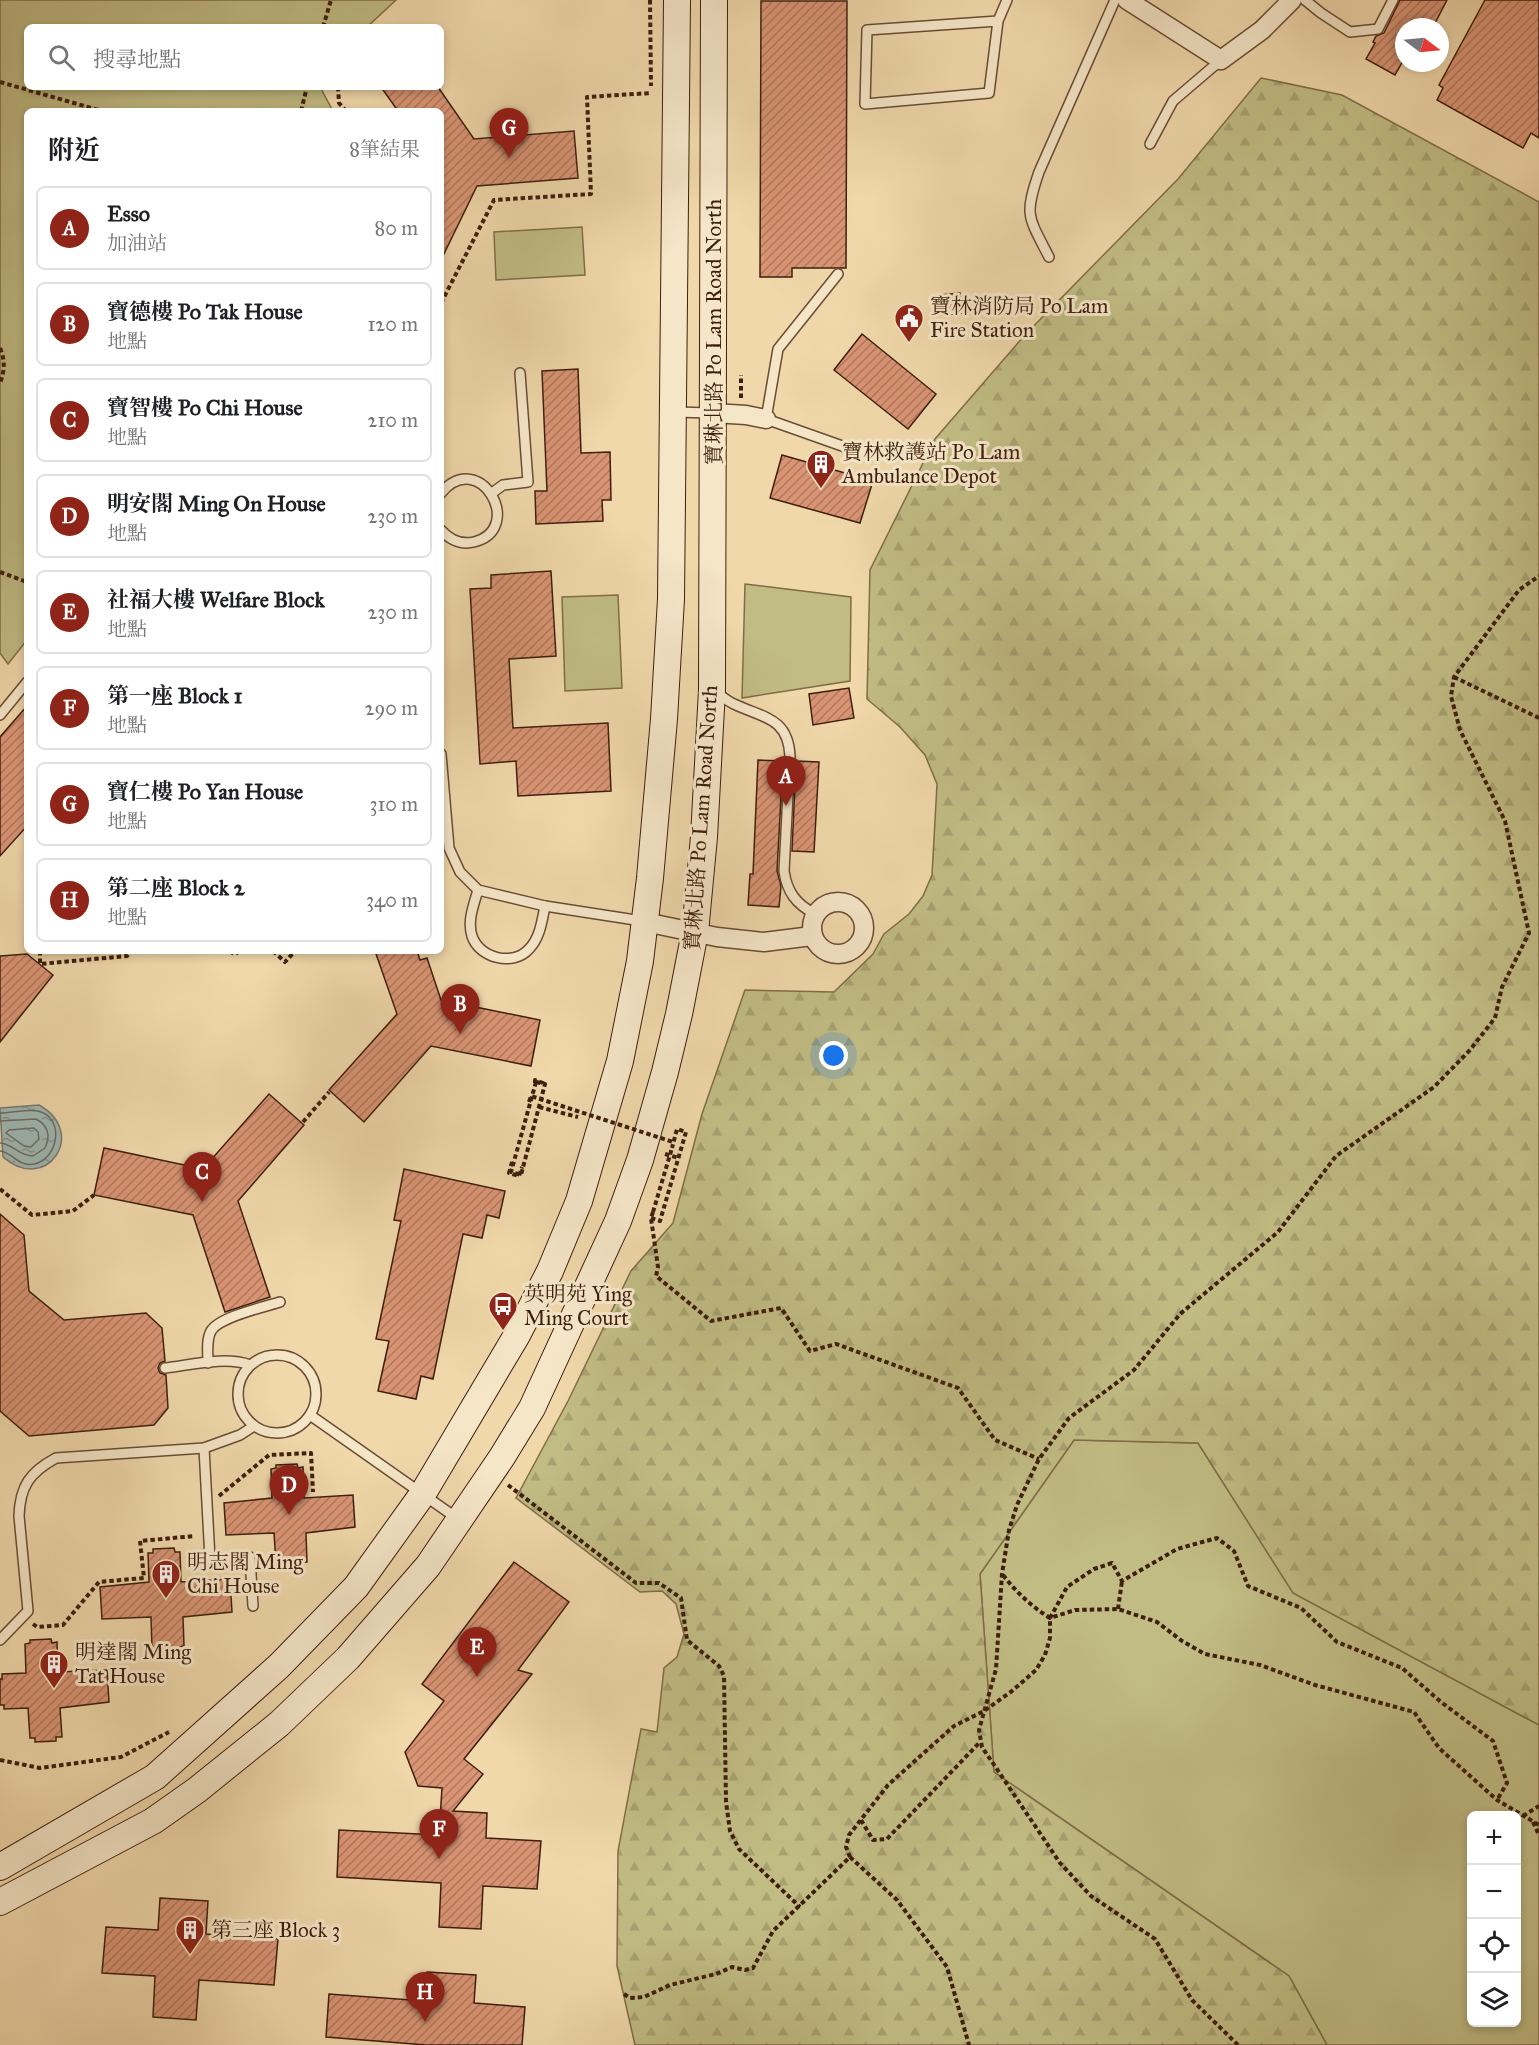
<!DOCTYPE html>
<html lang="zh-TW">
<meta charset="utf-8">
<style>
body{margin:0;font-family:"IM FELL Great Primer","Noto Serif TC",serif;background:#f2f2f2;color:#202124}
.controls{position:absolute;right:18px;bottom:18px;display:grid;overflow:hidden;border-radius:9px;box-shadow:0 3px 9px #0003}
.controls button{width:54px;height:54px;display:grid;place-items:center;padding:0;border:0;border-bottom:2px solid #e0e0e0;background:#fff;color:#202124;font:30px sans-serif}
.compass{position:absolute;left:1395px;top:18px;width:54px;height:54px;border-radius:50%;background:#fff;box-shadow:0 3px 9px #0003;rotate:106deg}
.you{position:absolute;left:834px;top:1056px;width:21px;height:21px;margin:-15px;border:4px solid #fff;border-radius:50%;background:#1a73e8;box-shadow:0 0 0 9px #1a73e833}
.badge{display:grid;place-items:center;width:39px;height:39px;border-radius:50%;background:#8f2418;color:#fff;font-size:20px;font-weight:700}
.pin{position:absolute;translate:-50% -50px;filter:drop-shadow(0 2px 3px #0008)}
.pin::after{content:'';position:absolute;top:32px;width:21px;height:18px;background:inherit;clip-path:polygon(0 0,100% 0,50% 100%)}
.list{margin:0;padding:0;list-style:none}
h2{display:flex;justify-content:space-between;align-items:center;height:78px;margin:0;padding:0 24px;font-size:26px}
h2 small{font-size:20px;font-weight:400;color:#757577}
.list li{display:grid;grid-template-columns:39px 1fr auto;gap:18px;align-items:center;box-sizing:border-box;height:84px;margin:0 12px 12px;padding:0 12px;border:2px solid #e0e0e0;border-radius:9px}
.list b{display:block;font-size:22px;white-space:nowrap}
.list p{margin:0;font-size:20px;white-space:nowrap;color:#757577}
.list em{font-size:20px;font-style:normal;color:#757577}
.icon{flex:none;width:33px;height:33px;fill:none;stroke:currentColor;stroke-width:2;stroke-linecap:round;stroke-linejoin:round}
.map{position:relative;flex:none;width:1539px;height:2045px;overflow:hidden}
.search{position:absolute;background:#fff;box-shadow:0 3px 9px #0003;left:24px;top:24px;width:420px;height:66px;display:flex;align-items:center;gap:15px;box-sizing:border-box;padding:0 21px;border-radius:9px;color:#757577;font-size:22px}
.panel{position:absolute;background:#fff;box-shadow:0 3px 9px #0003;left:24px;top:108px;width:420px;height:846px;border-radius:9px}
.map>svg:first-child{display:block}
</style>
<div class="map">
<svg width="1539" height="2045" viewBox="0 0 1539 2045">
<defs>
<pattern id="forest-firs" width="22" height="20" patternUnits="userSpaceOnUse" patternTransform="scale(1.5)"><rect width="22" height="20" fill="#c1bc84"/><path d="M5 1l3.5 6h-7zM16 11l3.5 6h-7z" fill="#a7a171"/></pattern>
<pattern id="water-ripples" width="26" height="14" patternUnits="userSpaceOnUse" patternTransform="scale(1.5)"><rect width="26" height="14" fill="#9eb8b4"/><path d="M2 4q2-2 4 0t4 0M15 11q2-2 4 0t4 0" fill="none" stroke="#829591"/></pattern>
<pattern id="building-hatch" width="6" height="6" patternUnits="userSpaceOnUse" patternTransform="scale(1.5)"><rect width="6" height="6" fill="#d99474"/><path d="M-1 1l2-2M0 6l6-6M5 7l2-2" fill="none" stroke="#b1785e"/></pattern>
</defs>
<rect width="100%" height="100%" fill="#f0d8ab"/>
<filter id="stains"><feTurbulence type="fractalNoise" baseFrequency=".00333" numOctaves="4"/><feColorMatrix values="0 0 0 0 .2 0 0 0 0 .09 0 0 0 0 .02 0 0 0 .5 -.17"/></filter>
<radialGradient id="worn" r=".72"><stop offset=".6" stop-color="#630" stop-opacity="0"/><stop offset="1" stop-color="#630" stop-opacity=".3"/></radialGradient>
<g fill="#c1bc84" stroke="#806d48" stroke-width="1.5" fill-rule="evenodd">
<path d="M0,0H396L367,27H27V87H320L333,111H27V640L8,664L0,653Z"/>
<path d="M582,227L585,275L496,280L494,232Z"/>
<path d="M745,584L851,597L850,681L742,698Z"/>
<path d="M618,595L622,688L565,691L562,597Z"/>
<path d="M1074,1440L1198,1443L1293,1593L1539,1725V2045H1327L1289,1976L994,1772L980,1574ZM1472,1816H1516V2022H1472Z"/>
</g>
<path fill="url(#forest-firs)" stroke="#806d48" stroke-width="1.5" d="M1261,78L1342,95L1539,202V1725L1293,1593L1198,1443L1074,1440L980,1574L994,1772L1289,1976L1327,2045H635L617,1966L618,1851L641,1729L657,1732L664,1668L677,1657L684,1634L676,1604L662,1591L640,1592L516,1498L568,1401L631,1271L673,1223L702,1114L745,990L834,992L873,954L884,934L909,914L923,896L932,875L937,784L925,755L900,727L867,699L870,570L935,439L1023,337L1178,179Z"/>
<path fill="url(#water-ripples)" stroke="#787a71" stroke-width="1.5" d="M39,1105C89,1133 46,1195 3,1157L0,1108Z"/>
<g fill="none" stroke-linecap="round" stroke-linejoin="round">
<g stroke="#6e6b60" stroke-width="1.5">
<path d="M0,1113C11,1113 27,1109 38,1111C65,1117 59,1159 34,1164C17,1167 13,1152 0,1151"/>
<path d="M0,1121L36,1119C48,1125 51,1136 45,1148L33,1156C19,1156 13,1144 0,1143"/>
<path d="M34,1128L38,1132L39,1139L31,1147L24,1146L6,1133L9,1130Z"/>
</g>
</g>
<g fill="url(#building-hatch)" stroke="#3e1e0d" stroke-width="1.5">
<path d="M1400,0H1447L1433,27H1404V59L1395,75L1366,59L1375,43L1373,42L1376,36L1384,33Z"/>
<path d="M1485,0H1539V138L1531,133L1523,148L1437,100L1443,88L1439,85Z"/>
<path d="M761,1H847L846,268H792V277H760Z"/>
<path d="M381,87H438L474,139L574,131L578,178L477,186L441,260V111H398Z"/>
<path d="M960,293L962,313L942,315L940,295Z"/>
<path d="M862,334L936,394L908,429L834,370Z"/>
<path d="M578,369L581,453L610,452L611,500H602L603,521L536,524L535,491H547L542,371Z"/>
<path d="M782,455L873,481L860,523L770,498Z"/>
<path d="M551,571L556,656L509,659L513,728L608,723L611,791L518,796L516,761L480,764L470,589L491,588V575Z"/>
<path d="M849,688L854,718L813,725L809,694Z"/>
<path d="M27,706V826L0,856V737Z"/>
<path d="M758,760L783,761L777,871L781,886L779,907L748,905L750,874H753Z"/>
<path d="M796,761L819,762L814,852L792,851Z"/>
<path d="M375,951H417L420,960L427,958L441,1000L540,1020L531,1066L431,1046L364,1122L329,1090L397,1014Z"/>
<path d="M27,954L53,975L0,1042V956Z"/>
<path d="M269,1094L304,1125L238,1201L270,1297L225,1312L193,1215L94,1195L104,1148L203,1169Z"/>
<path d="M404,1169L505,1191L499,1218L487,1215L482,1238L463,1234L433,1379L421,1376L416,1399L378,1391L389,1341L376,1339L401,1221L394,1220Z"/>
<path d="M0,1214L24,1235L29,1291L64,1320L146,1313L162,1328L165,1361L160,1363L158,1368L160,1373L166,1375L168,1408L154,1425L29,1436L0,1411Z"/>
<path d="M297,1464L298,1468L303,1467L304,1498L353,1495L355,1527L306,1533L307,1562H302V1566L281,1567V1563L276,1564L274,1533L226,1535L224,1503L272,1498L271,1469L276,1468V1465Z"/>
<path d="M174,1548L175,1552H180L181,1582L230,1579L232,1612L183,1617L184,1646L179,1647V1651L158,1652V1648H152L151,1617L102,1619L100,1587L149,1582L148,1553H153V1549Z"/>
<path d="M514,1562L569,1602L518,1670L532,1674L464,1759L483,1774L453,1811L487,1813L486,1838L541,1841L537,1889L483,1886L481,1929L439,1927L441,1883L337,1877L339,1830L439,1835L442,1788L418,1786L405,1752L444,1701L422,1684Z"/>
<path d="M51,1639L52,1643L57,1642L58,1672L107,1670L109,1702L60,1708L62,1737H56V1741L35,1742V1738H30L28,1708L4,1709V1705H0V1679H2V1674L26,1673L25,1644L30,1643V1640Z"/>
<path d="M160,1898L208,1901L206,1934L278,1939L274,1985L199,1980L196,2020L153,2017L155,1976L102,1973L106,1927L158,1930Z"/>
<path d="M427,1972L476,1975L474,2003L525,2007L522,2045H426L326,2037L329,1994L425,2001Z"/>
</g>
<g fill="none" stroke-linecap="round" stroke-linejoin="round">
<g stroke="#6a4c34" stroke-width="12">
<g id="lane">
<path d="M1305,0L1321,13L1350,32L1378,29L1393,0"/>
<path d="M998,21L989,93L865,104L867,30L998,21L1007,0"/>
<path d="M1150,144L1173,101L1221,60"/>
<path d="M1049,257C1028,216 1024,216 1039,172L1115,0"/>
<path d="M838,274L778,349L766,419L862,453"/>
<path d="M676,412L710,413"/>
<path d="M441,493C480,447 526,529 474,542C461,545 450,540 441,530"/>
<path d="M492,493L503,485L528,482L520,373"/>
<path d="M714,691C721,695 727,701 734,704C763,718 788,717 790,756L784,871C787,892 796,904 815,914"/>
<path d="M0,715L27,682"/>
<path d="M441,754L449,848L460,872L478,890L545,906L642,921"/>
<path d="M478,890C474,904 467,921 472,936C479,958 513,967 529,949C540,938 542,921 545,906"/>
<circle cx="277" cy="1394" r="39"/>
<path d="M208,1363C208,1354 206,1340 211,1331C219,1317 264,1307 280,1302"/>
<path d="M165,1368C191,1365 226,1356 250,1365"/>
<path d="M310,1415L458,1519"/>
<path d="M204,1448L210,1559L250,1557L253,1606"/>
<path d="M0,1640L28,1611L19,1516C20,1486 30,1472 56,1458L204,1448L240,1435L254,1426"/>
</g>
</g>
<g stroke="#6a4c34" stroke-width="21">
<g id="street">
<path d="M1127,0L1221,60L1262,30L1292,0"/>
<path d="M713,413L746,415L766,419"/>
<circle cx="838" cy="928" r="26"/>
<path d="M645,922L717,937L764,942L812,936"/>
</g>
</g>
<g stroke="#3e1e0d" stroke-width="28">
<g id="secondary">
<path d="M0,1867L155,1777L279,1666L356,1587L422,1495L517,1335L550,1271L579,1201L620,1061L640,961L650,878L664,719L671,599L677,0"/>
<path d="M0,1902L153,1821L197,1790L279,1724L348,1658L428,1566L502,1457L532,1408L618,1221L640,1160L665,1072L679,1014L695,932L704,837L712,690L714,0"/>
</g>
</g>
<g stroke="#3e1e0d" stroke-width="4" stroke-dasharray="4.5 3" stroke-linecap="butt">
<path d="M650,0L651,86"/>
<path d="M323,27L331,0"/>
<path d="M0,82L102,111"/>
<path d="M338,87L339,103L346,111"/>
<path d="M301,111L307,87"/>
<path d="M441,303L494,200L591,194L587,97L651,93"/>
<path d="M0,348C5,360 5,370 0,383"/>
<path d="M741,398V375"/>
<path d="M0,572L27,582"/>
<path d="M1454,677L1539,718"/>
<path d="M40,951V964L127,956L131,951"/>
<path d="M230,951L235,955L238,951"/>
<path d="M273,951L285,962L295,951"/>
<path d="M536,1082L545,1084L521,1175L511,1172Z"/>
<path d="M539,1107L578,1117"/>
<path d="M303,1122L329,1092"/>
<path d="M665,1154L679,1158"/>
<path d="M0,1189L32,1215L73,1211L94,1195"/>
<path d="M653,1212L651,1218L658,1267L656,1276L711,1321L781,1308L810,1351L836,1344L958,1388L995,1440L1039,1459"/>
<path d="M651,1218L660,1221L686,1132L677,1129L672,1148"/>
<path d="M508,1485L636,1583H659L681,1598L687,1640L719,1666L724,1676L726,1802L730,1831L739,1849L800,1907"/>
<path d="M219,1496L269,1455L311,1453L313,1492"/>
<path d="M1003,1575C1017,1593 1031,1606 1050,1618L1075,1610L1118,1609L1157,1622L1182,1641L1205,1654L1260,1665L1315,1685L1414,1712L1439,1748L1497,1800L1539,1825"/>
<path d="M1118,1609L1122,1581"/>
<path d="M33,1624L37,1627L63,1625L99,1582L144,1578L140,1541L195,1536"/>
<path d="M0,1760L40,1768L121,1757L169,1732"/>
<path d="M1523,1816L1539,1806"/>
<path d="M861,1820L873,1840L887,1839L980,1742"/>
<path d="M1533,1822L1539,1835"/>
<path d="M850,1857L897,1900L947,1967L969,2045"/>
<path d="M624,1994L630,1998L644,1997L670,1985L716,1974L732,1967L745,1970L753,1968L773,1931L850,1857L846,1847L849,1835L888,1785L954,1726L984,1711L1012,1691L1036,1670L1045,1655L1050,1638V1618L1067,1587L1094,1569L1112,1563L1122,1581L1177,1549L1217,1538L1234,1551L1248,1586L1301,1608L1337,1642L1402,1668L1441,1702L1493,1741L1507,1783L1497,1800"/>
<path d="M1238,2045L1192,2000L1155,1939L1091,1896L1060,1863L982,1747L979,1730L996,1669L1002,1574L1009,1530L1017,1505L1039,1459L1069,1418L1134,1370L1180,1314L1278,1232L1336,1156L1434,1087L1470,1050L1495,1018L1502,987L1529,933L1505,821L1460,730L1451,696L1454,677L1519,590L1539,576"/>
</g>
<use href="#lane" stroke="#f5e6c8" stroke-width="9"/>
<use href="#street" stroke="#f5e6c8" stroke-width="18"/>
<use href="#secondary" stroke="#f5e6c8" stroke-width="26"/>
<g stroke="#3e1e0d" stroke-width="4" stroke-dasharray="4.5 3" stroke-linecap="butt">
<path d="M535,1083V1080L543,1083V1085"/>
<path d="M529,1102L531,1096L673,1142"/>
<path d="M512,1162L509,1173L519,1176L522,1167"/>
<path d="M653,1212L672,1148"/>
</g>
</g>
<defs>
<g id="civic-pin" transform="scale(1.5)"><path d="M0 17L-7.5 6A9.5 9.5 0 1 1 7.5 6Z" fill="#8f2418" stroke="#f5e6c8"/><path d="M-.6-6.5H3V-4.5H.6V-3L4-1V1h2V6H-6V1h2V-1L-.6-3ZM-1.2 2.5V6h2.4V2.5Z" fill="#fff"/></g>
<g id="building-pin" transform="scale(1.5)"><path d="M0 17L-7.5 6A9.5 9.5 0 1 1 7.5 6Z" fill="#8f2418" stroke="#f5e6c8"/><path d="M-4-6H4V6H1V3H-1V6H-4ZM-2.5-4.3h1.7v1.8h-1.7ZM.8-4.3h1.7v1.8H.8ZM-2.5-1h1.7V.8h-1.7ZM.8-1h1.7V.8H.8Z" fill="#fff"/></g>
<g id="bus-pin" transform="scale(1.5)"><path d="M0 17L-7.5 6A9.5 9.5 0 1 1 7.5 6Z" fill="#8f2418" stroke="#f5e6c8"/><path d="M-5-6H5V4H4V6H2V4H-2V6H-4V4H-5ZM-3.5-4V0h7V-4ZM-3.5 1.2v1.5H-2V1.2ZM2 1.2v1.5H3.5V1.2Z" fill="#fff"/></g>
</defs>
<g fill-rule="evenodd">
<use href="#civic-pin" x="909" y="318"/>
<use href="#building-pin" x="821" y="464"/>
<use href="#bus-pin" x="503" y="1306"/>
<use href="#building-pin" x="166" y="1574"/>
<use href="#building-pin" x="54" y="1664"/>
<use href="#building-pin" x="190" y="1930"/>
</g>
<g text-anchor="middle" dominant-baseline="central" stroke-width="6" stroke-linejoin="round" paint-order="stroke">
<g font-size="21" fill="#3e1e0d" stroke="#f5e6c8" text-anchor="start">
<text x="930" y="306">寶林消防局 Po Lam<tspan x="930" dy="24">Fire Station</tspan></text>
<text x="842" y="452">寶林救護站 Po Lam<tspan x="842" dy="24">Ambulance Depot</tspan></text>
<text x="524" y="1294">英明苑 Ying<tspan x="524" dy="24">Ming Court</tspan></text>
<text x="187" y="1562">明志閣 Ming<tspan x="187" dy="24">Chi House</tspan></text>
<text x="75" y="1652">明達閣 Ming<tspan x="75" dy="24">Tat House</tspan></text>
<text x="211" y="1930">第三座 Block 3</text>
</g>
<g font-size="21" fill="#3e1e0d" stroke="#f5e6c8">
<text transform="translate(714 332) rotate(-90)">寶琳北路 Po Lam Road North</text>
<text transform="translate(701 818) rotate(-86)">寶琳北路 Po Lam Road North</text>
</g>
</g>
<rect width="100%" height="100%" filter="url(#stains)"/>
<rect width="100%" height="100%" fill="url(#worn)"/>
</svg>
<div class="controls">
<button>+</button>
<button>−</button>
<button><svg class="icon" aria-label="locate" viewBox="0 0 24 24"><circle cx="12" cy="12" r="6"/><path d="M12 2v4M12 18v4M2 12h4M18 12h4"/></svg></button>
<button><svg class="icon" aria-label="layers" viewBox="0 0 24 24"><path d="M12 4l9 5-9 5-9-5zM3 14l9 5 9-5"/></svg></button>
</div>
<svg class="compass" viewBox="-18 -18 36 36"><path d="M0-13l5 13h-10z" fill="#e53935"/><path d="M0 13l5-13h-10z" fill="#757577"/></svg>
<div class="you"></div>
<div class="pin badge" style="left:786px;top:806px">A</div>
<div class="pin badge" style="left:460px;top:1034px">B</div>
<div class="pin badge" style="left:202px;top:1202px">C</div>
<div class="pin badge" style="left:289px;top:1515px">D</div>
<div class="pin badge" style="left:477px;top:1677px">E</div>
<div class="pin badge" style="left:439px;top:1859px">F</div>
<div class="pin badge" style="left:509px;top:158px">G</div>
<div class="pin badge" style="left:425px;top:2022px">H</div>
<div class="search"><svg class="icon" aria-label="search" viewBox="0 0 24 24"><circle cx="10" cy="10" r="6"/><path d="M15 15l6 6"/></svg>搜尋地點</div>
<section class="panel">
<h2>附近<small>8筆結果</small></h2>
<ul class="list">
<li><span class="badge">A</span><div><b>Esso</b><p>加油站</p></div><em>80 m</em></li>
<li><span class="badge">B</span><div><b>寶德樓 Po Tak House</b><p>地點</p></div><em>120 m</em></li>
<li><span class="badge">C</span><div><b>寶智樓 Po Chi House</b><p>地點</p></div><em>210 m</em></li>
<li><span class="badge">D</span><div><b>明安閣 Ming On House</b><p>地點</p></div><em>230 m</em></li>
<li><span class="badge">E</span><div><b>社福大樓 Welfare Block</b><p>地點</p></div><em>230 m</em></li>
<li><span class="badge">F</span><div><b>第一座 Block 1</b><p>地點</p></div><em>290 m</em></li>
<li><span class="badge">G</span><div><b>寶仁樓 Po Yan House</b><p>地點</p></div><em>310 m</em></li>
<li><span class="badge">H</span><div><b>第二座 Block 2</b><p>地點</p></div><em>340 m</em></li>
</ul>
</section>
</div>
